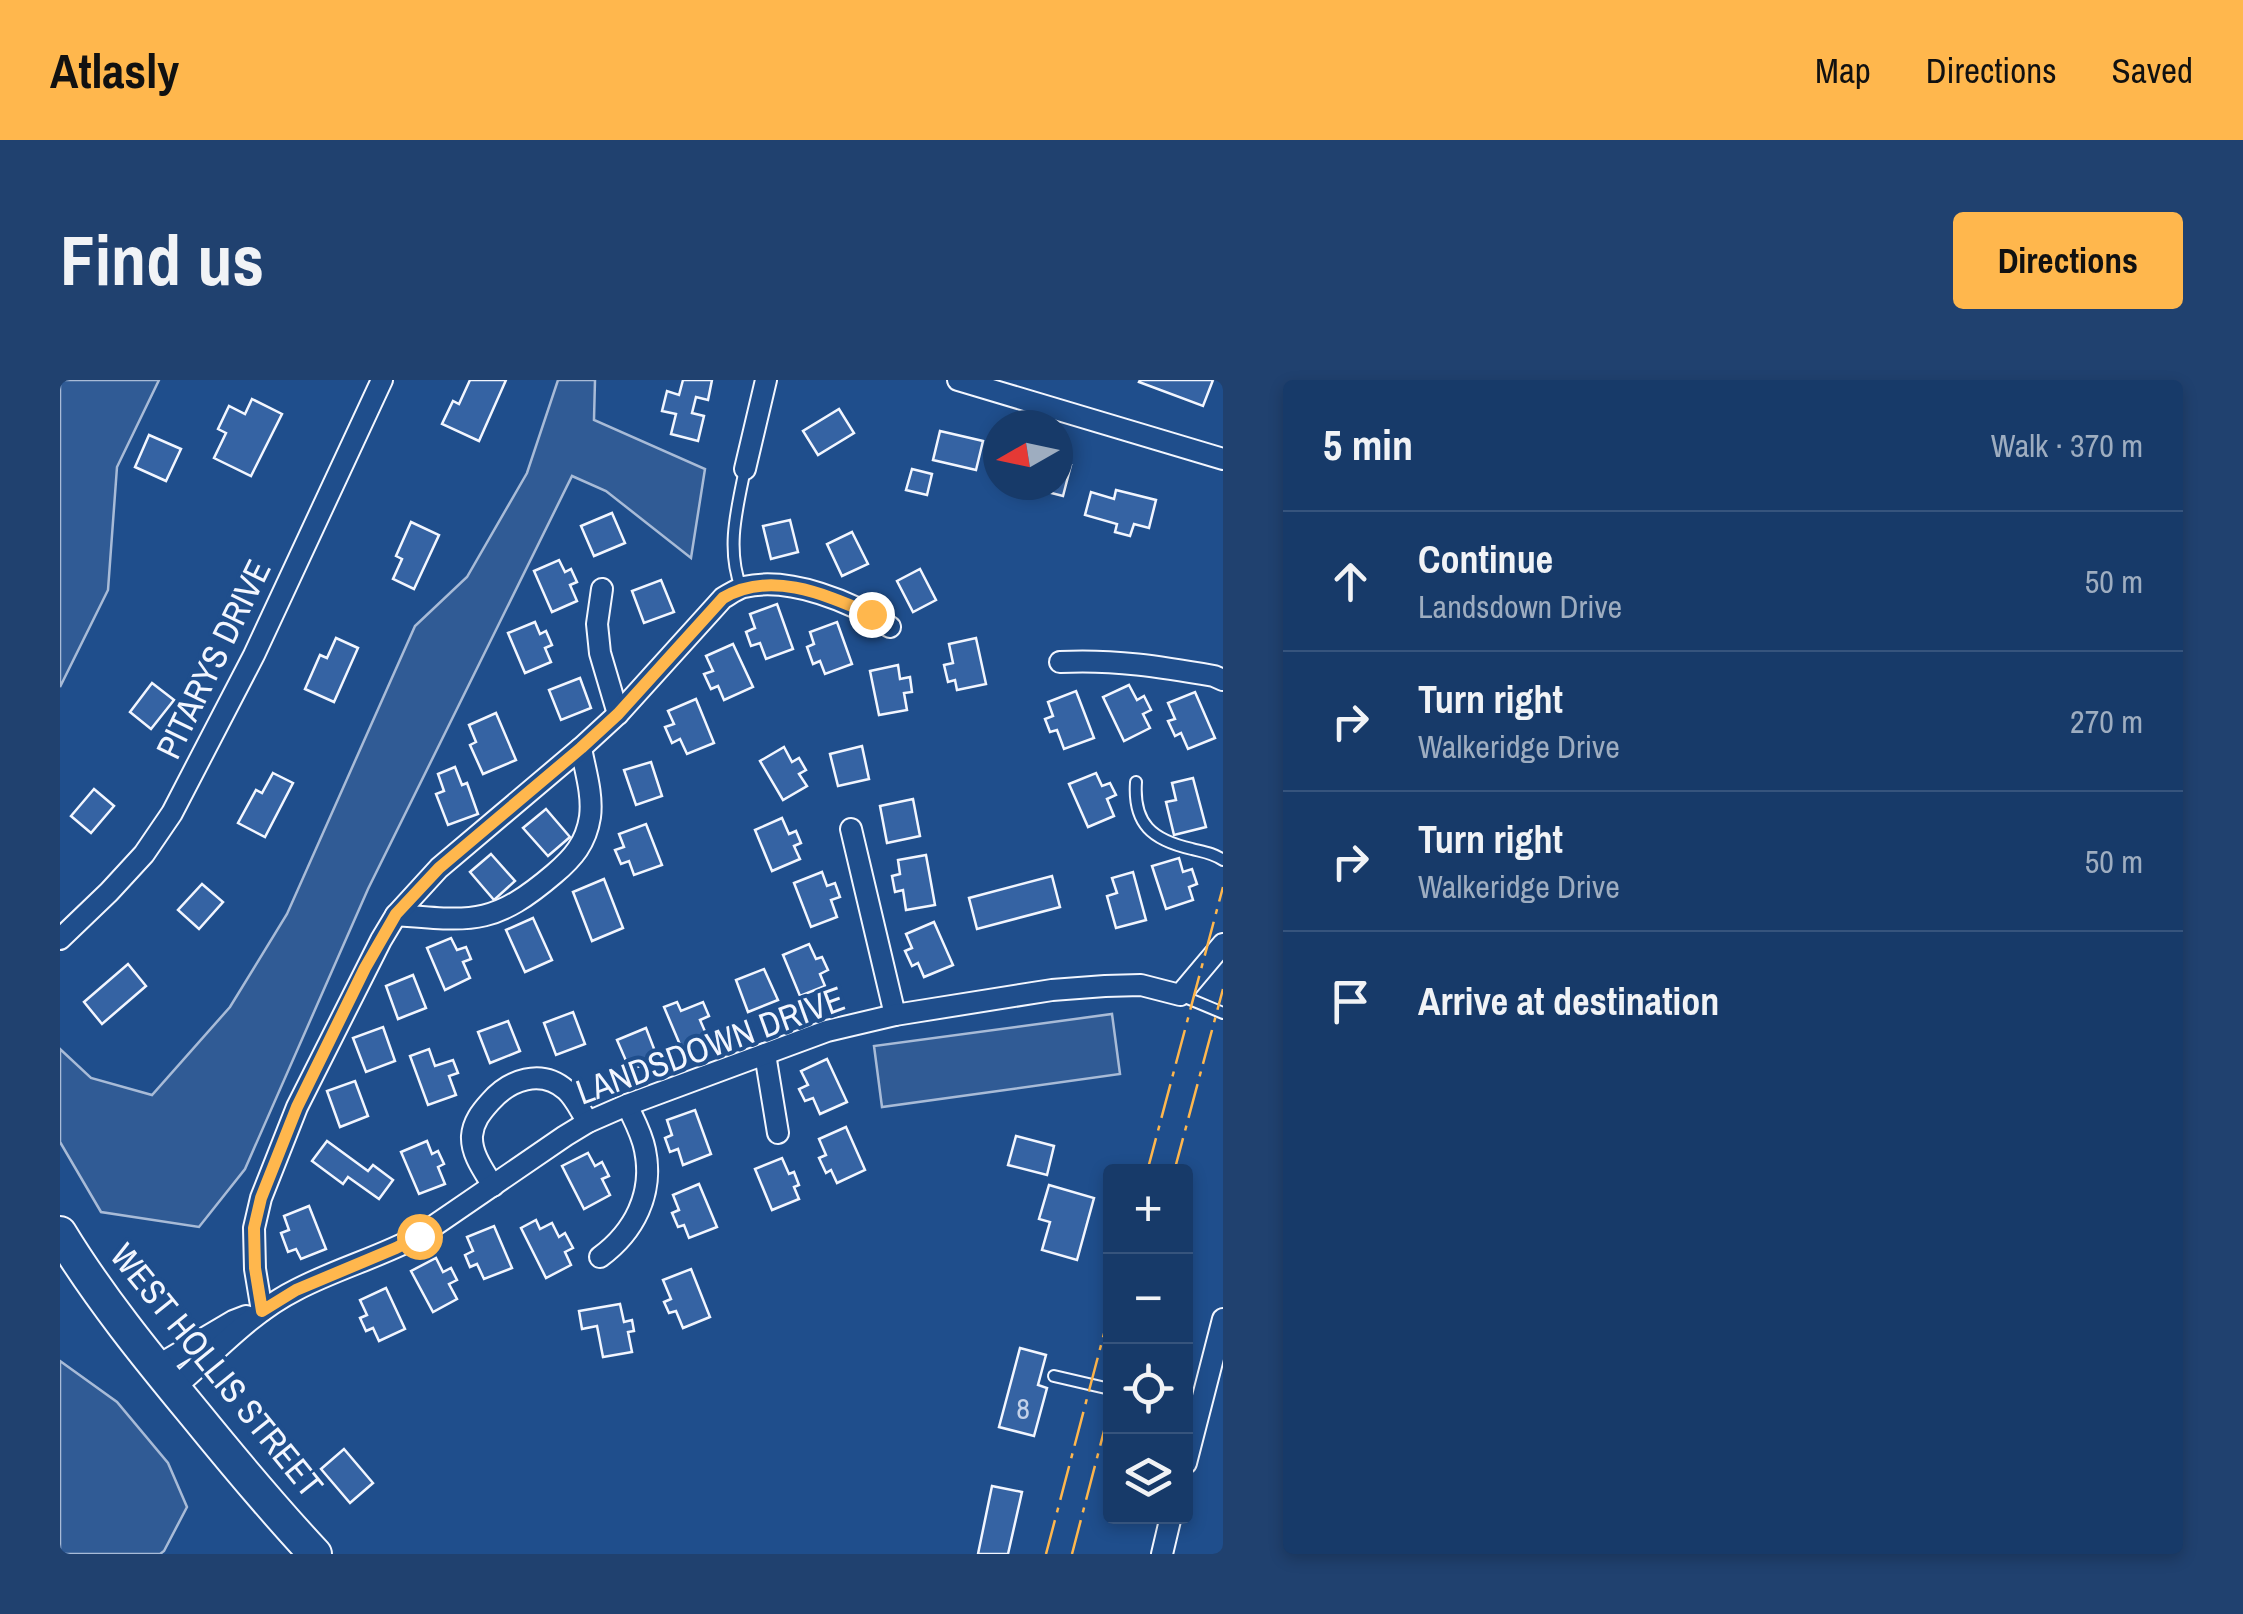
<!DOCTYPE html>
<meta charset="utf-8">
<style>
body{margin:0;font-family:"Archivo Narrow",sans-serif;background:#20416f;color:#f1f3f6}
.controls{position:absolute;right:30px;bottom:30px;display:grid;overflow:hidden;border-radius:10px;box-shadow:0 5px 15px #0003}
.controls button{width:90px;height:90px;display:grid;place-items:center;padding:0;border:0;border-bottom:2px solid #36547d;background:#173a69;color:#f1f3f6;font:50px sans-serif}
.compass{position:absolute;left:923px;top:30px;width:90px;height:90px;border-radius:50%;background:#173a69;box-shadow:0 5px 15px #0003;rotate:261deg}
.stop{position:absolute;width:30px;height:30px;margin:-22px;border:8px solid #ffb74d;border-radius:50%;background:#fff}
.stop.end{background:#ffb74d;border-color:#fff;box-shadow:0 2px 10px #0008}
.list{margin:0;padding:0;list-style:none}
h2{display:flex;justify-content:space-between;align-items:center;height:130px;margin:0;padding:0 40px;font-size:42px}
h2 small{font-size:32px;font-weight:400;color:#9eadc0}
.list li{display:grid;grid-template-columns:65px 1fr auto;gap:30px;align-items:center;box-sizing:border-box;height:140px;padding:0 40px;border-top:2px solid #36547d}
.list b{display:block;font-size:38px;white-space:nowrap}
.list p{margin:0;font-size:32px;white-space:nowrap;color:#9eadc0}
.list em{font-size:32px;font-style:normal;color:#9eadc0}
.icon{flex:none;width:55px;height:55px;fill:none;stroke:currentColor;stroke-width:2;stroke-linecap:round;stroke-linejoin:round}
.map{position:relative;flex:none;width:1163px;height:1174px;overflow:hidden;border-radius:10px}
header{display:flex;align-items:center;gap:60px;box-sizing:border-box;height:140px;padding:0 50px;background:#ffb74d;color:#111}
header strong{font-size:48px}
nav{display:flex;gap:55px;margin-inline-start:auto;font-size:35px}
.intro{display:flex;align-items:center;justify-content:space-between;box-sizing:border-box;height:240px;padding:0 60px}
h1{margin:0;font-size:70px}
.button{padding:25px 45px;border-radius:10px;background:#ffb74d;color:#111;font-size:35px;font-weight:700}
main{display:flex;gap:60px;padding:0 60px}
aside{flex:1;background:#173a69;border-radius:10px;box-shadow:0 5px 15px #0003}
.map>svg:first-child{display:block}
</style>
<header>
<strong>Atlasly</strong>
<nav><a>Map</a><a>Directions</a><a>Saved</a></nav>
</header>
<div class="intro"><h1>Find us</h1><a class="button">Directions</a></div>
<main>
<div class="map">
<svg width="1163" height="1174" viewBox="0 0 1163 1174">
<rect width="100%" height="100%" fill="#1f4e8c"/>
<g fill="#305b95" stroke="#a8bbd7" stroke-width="2.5">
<path d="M0,0H99L57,87L48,210L0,307Z"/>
<path d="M498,0H535L534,40L645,89L631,178L546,111L512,96L308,509L185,789L139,847L41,832L0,762V669L31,698L92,715L170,627L227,534L355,246L407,197L467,93Z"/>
<path d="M1052,634L1060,694L822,727L814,666Z"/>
<path d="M0,981L57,1022L108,1083L127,1127L104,1171L100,1174H0Z"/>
</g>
<g fill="#3563a3" stroke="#f2f6ff" stroke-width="2.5">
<path d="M410,0H446L419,61L382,44L393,21L399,24Z"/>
<path d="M623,0H652L648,20L636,17L632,33L644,36L638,61L611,54L616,34L602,31L607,11L619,15Z"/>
<path d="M1080,0H1153L1143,26L1079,2Z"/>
<path d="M192,19L222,34L191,96L154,78L166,53L158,49L169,26L185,34Z"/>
<path d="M779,29L794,53L758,75L743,51Z"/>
<path d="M880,51L923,61L916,90L873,80Z"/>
<path d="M89,55L121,69L106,101L75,87Z"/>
<path d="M998,82L1011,85L1003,116L960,105H998Z"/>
<path d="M852,89L872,94L867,115L846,110Z"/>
<path d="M1056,110L1096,120L1089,148L1074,144L1070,156L1055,152L1057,144L1025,135L1031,112L1054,119Z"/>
<path d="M552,133L565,163L534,176L521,146Z"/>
<path d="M730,140L738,172L711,179L703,146Z"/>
<path d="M351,142L379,155L354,209L333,199L342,179L336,176Z"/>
<path d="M792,152L808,184L782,196L767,164Z"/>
<path d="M499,180L505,192L511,189L517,202L510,205L517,221L492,232L474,191Z"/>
<path d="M860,189L876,220L853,232L837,201Z"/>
<path d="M601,200L614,232L584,243L572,211Z"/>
<path d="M717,224L733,269L706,279L700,263L691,266L686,252L695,248L690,234Z"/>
<path d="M475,242L480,254L486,251L492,265L485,268L491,282L465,293L448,253Z"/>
<path d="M777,242L792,284L765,294L760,281L753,284L747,267L754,264L750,252Z"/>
<path d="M276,258L298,268L274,322L245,309L260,275L267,278Z"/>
<path d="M916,258L926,304L897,310L895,300L888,302L884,285L893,283L889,264Z"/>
<path d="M673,264L693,307L664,320L658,306L651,309L644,294L653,291L646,276Z"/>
<path d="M838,285L840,299L850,297L852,312L844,313L847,330L819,335L810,291Z"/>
<path d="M520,298L531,328L501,340L489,310Z"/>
<path d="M92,303L114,320L91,349L70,332Z"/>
<path d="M1069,305L1077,320L1084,316L1091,330L1083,334L1090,348L1064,361L1043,317Z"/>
<path d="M1016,311L1034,358L1004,369L997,350L990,352L985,339L993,336L988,322Z"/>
<path d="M1135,312L1155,358L1128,369L1121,353L1115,356L1108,341L1115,339L1108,323Z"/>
<path d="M636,319L654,363L627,374L620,359L612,363L605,347L614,344L608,331Z"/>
<path d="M436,333L456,380L423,394L410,365L416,362L409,345Z"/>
<path d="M802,366L809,399L778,406L770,374Z"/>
<path d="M724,367L732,382L739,378L746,390L739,394L747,406L723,420L700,381Z"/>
<path d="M591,382L602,416L576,425L564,390Z"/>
<path d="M395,387L402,405L407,403L418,434L388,445L376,414L384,411L378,394Z"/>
<path d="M213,393L233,403L205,457L178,443L196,410L202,413Z"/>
<path d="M1036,393L1042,406L1050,403L1056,415L1047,419L1054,436L1028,447L1009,404Z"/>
<path d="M1133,398L1146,447L1114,455L1106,422L1116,420L1112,403Z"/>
<path d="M34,409L54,426L31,453L11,436Z"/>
<path d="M853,419L860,456L827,463L820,426Z"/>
<path d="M486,429L510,457L488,476L463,448Z"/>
<path d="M722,438L729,454L736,451L741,463L734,466L740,479L712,491L695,450Z"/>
<path d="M586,444L602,485L574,495L569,481L561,484L555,470L564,467L559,454Z"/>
<path d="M431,474L455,501L434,520L410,492Z"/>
<path d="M866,475L875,525L846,530L843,510L835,512L832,496L840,494L838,480Z"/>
<path d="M1119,478L1123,492L1132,489L1137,504L1129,507L1133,520L1106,529L1092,486Z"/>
<path d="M762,492L767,506L775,503L780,517L771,520L777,537L751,547L734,503Z"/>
<path d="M1073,492L1086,540L1056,548L1047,516L1057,513L1052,498Z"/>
<path d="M992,496L1000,527L917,549L909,518Z"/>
<path d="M544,499L563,548L532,561L513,512Z"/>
<path d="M142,504L163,522L139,549L118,530Z"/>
<path d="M473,538L492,580L465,592L446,550Z"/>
<path d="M874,542L893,585L864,597L858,583L852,586L845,571L852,568L846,554Z"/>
<path d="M391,558L397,570L406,567L411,579L403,582L410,598L385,610L367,568Z"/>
<path d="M749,564L756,579L762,577L768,590L760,594L765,606L740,616L723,575Z"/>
<path d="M68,584L86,606L42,644L24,622Z"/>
<path d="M704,589L718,620L688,632L676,600Z"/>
<path d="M353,595L366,628L338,639L326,606Z"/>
<path d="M617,622L621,631L643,622L649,636L640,640L647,656L621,667L604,627Z"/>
<path d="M513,632L525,664L496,675L484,643Z"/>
<path d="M448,641L460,671L430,683L418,652Z"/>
<path d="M323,647L335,681L306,692L293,658Z"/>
<path d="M586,648L598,679L570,690L557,660Z"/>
<path d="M369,669L375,686L393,680L398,693L389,696L396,715L368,725L350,676Z"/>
<path d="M767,679L787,722L760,734L753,718L745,721L739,709L748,705L741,691Z"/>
<path d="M295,701L308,736L280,747L267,711Z"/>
<path d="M635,730L651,774L623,785L618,769L610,772L605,758L612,755L607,740Z"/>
<path d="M786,747L805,790L777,803L771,790L766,793L759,778L766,775L759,759Z"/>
<path d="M956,756L994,766L987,795L948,785Z"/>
<path d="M267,761L308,791L313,785L333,800L319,819L288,797L283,804L252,781Z"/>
<path d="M367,761L372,774L378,771L384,784L378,787L385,804L359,814L341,772Z"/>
<path d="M528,773L535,786L542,782L549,796L542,799L550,815L524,829L502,786Z"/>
<path d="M722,778L729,794L734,792L739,805L734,807L739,819L712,830L695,789Z"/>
<path d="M639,804L657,847L629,858L624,845L618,847L612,833L619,830L613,815Z"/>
<path d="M989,805L1034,818L1017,880L982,870L990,842L979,839Z"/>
<path d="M249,826L266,869L241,879L236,869L228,872L221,853L229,850L224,836Z"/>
<path d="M476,840L480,849L492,843L499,857L505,853L513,868L505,872L511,885L486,898L461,848Z"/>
<path d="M434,846L452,888L424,899L417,884L410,887L405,875L413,871L407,857Z"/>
<path d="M376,878L383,892L391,888L397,900L389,904L397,919L373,932L351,891Z"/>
<path d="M631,889L650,937L623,948L616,931L609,933L604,922L611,919L603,900Z"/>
<path d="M326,908L345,949L319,961L313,948L306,951L300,938L307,935L300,920Z"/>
<path d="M560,924L564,942L572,940L574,951L568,952L572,972L543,977L537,946L522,949L519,931Z"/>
<path d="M960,968L986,975L978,1005L987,1008L974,1056L939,1047Z"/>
<path d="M284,1069L313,1103L290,1123L261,1089Z"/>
<path d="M932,1106L962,1112L948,1174H918Z"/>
</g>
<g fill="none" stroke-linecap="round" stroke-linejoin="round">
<g stroke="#f2f6ff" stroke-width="14">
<g id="service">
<path d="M681,208C666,168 677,129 685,89"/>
<path d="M1076,402C1073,444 1092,460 1132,469C1144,472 1153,473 1163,480"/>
<path d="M1120,615L1163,633"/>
<path d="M994,996L1050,1009"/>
</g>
</g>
<g stroke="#f2f6ff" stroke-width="24">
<g id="minor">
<path d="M898,0L1163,79"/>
<path d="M685,89L706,0"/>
<path d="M542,209L537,244L540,273L558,334"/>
<path d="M1000,282C1053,279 1102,287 1154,296L1163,300"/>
<path d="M791,449L835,635"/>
<path d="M336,535C412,541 433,546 494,494C513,478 526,463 530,437C533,414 525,390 521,368"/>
<path d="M0,559L49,512L84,474L112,433L194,275L322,0"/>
<path d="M705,674L718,753"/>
<path d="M433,806C424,791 411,774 412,756C413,742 421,732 430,722C449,700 481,688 506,710C515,718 521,732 528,742"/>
<path d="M540,877C574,852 594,814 585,770C582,754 574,740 567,725"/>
<path d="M202,931L195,889L194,848L201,818L237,727L321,560L336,535L379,488L521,368L558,334L663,218C670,214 677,209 684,207C729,196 793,222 830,247"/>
<path d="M95,987L173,941L186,936"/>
<path d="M114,1008C153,975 190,933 236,910C276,889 320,877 359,856L505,756L528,742L567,725L767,651L835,635L992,610L1045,606L1081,605L1120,615L1163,564"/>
<path d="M1126,1083L1163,939"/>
<path d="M1102,1174L1111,1136"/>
</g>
</g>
<g stroke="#f2f6ff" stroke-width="36">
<path id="primary" d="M0,853C39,917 86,975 134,1033C173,1081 213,1129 255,1174"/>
</g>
<use href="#service" stroke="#1f4e8c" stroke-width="10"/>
<use href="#minor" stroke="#1f4e8c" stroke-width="20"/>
<use href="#primary" stroke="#1f4e8c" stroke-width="32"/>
<g stroke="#ffb74d" stroke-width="2.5" stroke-dasharray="35 8 5 8" stroke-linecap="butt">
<path d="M1087,792L1163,507"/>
<path d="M1114,792L1163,609"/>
<path d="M986,1174L1050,931"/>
<path d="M1012,1174L1050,1028"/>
</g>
</g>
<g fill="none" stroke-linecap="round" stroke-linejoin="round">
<path stroke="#ffb74d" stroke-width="12" d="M359,856L336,868L236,910L202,931L195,888L194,848L201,818L237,727L305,588L336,534L379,488L521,368L558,334L663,218C710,190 764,214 811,234"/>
</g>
<g text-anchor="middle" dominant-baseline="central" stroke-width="8" stroke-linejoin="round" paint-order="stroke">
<g font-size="30" fill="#c3d1e8">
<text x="963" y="1028">8</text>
</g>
<g font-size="35" fill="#f2f6ff" stroke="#1f4e8c">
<text transform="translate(153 279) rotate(-64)">PITARYS DRIVE</text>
<text transform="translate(650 665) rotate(-20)">LANDSDOWN DRIVE</text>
<text transform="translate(157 990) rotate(51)">WEST HOLLIS STREET</text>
</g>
</g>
</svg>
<div class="controls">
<button>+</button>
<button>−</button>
<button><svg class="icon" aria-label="locate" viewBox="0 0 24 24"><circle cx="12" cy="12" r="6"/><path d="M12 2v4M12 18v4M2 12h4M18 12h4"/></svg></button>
<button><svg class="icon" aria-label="layers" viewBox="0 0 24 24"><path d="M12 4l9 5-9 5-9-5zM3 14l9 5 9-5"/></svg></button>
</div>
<svg class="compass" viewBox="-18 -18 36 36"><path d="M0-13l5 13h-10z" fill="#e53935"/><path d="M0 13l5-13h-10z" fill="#9eadc0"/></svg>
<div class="stop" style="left:359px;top:856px"></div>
<div class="stop end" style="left:811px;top:234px"></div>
</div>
<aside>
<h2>5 min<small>Walk · 370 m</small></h2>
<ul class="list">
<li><svg class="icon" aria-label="ahead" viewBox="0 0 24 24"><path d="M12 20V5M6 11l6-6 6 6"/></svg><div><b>Continue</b><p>Landsdown Drive</p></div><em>50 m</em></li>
<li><svg class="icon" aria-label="right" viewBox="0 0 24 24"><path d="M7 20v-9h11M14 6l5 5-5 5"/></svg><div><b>Turn right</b><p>Walkeridge Drive</p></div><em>270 m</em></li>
<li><svg class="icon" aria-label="right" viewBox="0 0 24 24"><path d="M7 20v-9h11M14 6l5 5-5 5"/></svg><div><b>Turn right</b><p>Walkeridge Drive</p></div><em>50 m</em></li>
<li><svg class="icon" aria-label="arrive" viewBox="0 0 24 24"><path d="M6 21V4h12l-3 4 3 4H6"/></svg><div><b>Arrive at destination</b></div></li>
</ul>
</aside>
</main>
